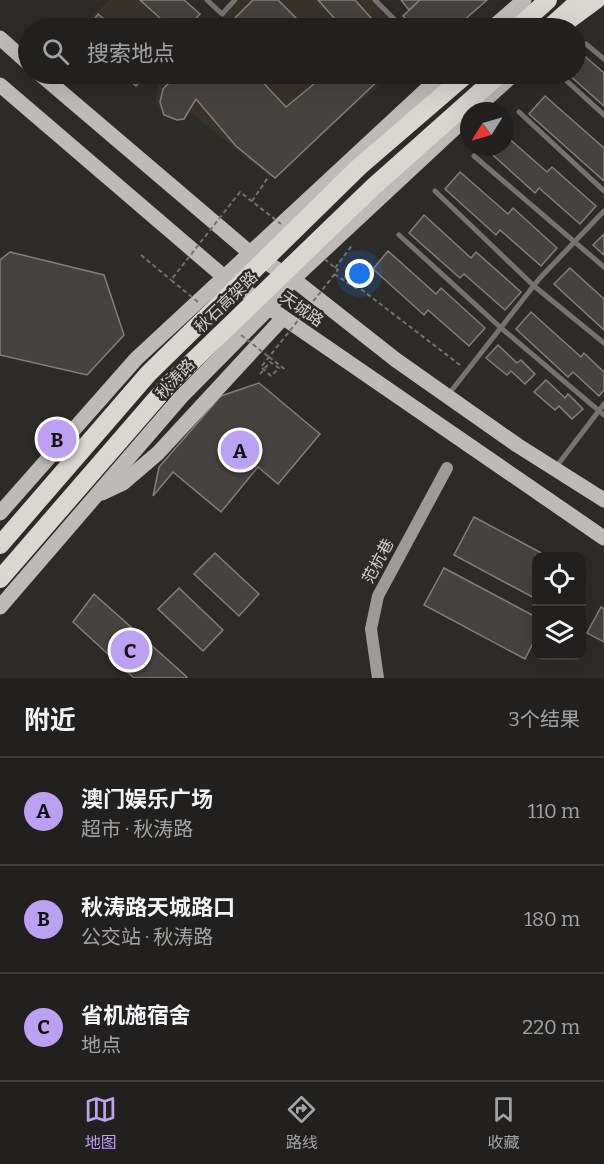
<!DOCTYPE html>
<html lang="zh">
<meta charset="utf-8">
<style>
body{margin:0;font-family:Bitter,"Noto Sans SC",serif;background:#2a2827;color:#f1f3f6}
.controls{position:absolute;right:18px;bottom:18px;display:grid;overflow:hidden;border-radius:12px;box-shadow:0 6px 24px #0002}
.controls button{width:54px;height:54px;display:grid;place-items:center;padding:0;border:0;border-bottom:2px solid #3f3e3c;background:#22201e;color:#f1f3f6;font:30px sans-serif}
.compass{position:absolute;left:460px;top:102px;width:54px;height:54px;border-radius:50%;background:#22201e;box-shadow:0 6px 24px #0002;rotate:233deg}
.you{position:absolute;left:360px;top:274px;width:21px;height:21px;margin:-15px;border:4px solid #fff;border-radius:50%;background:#1a73e8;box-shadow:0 0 0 9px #1a73e833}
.badge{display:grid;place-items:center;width:39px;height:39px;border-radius:50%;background:#bca0f2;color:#111;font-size:20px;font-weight:700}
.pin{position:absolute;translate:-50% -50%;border:3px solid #fff;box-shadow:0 2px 6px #0006}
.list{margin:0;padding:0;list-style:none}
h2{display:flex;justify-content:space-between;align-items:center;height:78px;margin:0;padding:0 24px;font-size:26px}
h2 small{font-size:20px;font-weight:400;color:#a2a3a4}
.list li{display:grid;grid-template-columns:39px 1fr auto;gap:18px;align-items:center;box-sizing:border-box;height:108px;padding:0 24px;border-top:2px solid #3f3e3c}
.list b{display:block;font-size:22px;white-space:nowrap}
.list p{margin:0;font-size:20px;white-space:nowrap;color:#a2a3a4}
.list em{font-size:20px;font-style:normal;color:#a2a3a4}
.icon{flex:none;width:33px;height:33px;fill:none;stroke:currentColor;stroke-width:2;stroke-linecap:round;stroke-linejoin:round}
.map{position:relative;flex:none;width:604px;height:678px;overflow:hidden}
.search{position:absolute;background:#22201e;box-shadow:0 6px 24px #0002;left:18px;right:18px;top:18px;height:66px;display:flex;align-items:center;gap:15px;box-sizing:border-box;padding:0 21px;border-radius:33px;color:#a2a3a4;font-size:22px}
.sheet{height:402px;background:#22201e}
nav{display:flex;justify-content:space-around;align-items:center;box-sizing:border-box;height:84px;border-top:2px solid #3f3e3c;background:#22201e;font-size:16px;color:#a2a3a4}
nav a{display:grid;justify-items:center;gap:3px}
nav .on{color:#bca0f2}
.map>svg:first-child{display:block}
</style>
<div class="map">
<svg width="604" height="678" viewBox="0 0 604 678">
<rect width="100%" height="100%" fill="#2d2b28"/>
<g fill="#39322a">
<path d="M110,0H177L211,28L240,0H373L398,28H91L84,23Z"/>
<path d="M145,74H394L269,176L189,111L174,116L157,108L156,94L158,84Z"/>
</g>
<g fill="#45423f" stroke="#837f7c" stroke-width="1.5">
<path d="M140,0H184L200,14L187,28H171Z"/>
<path d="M253,0H278L301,23L295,28H236L230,23Z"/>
<path d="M318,0H355L380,28H343Z"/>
<path d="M401,0H420L409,10Z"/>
<path d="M420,0H487L455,28H416L403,16Z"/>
<path d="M98,14L115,28H88Z"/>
<path d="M581,53L604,73V106L568,74H576V59Z"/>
<path d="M122,74H148L136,86Z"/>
<path d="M178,74H255L286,107L326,74H385L275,178L236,146L196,99L184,119L177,120L164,115L160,102L163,89Z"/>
<path d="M545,96L604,148V181L529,114Z"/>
<path d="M505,135L547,172L552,167L596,206L580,224L539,188L535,193L484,147H505Z"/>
<path d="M460,172L508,214L513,208L557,248L541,266L500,230L496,235L445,189Z"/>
<path d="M424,215L471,258L476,252L521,292L505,310L464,274L460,278L409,233Z"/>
<path d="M604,234V255L593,245Z"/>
<path d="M388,251L436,294L441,288L485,328L469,346L428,310L424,315L373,269Z"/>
<path d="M10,252L104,275L124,335L87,375L0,355V260Z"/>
<path d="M570,268L604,299V330L554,284Z"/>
<path d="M531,312L581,357L584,353L604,372V390L599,396L573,372L568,377L516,329Z"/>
<path d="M498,345L517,363L521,360L535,374L525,384L511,371L507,375L486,358Z"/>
<path d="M546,380L565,398L568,394L583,409L572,419L559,406L555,410L534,392Z"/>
<path d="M259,383L320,434L278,484L258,467L221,512L173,472L153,496L159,467L221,396Z"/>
<path d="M474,517L547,556H536V599L454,555Z"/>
<path d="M215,553L259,594L239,616L194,574Z"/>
<path d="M444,568L536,617V637L525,659L424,605Z"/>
<path d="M179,588L223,630L203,651L158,609Z"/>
<path d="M94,594L187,677L186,678H134L73,622Z"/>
<path d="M601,607L604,609V642L587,633Z"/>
</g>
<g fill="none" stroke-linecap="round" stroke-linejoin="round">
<g stroke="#74726f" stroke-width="2" stroke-dasharray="4.5 3" stroke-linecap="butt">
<path d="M252,201L269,176"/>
<path d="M141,255L171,280"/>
<path d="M335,268L353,244"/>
<path d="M363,281L348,271L345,277L460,365"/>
<path d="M269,357L287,371"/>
<path d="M260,374L270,362L279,368L271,376"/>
</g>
<g stroke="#747371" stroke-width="5">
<path d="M207,0L222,14L235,0"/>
<path d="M375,0L403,28"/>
<path d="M586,44L604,59"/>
<path d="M559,74L604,115"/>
<path d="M519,112L604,191"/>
<path d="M474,156L604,267"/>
<path d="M435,191L534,286L604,343"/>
<path d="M399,235L500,327L604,415"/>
<path d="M448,395L539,279L604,211"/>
<path d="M556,467L604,404"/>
</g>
<path stroke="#9d9b99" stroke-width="12" d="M378,678L371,629L378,596L447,468"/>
<g stroke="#bdbab7" stroke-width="15">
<path d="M492,28L524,0"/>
<path d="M0,38L28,63"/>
<path d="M40,74L249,252L293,279L396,360L517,445L604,500"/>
<path d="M0,85L223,276L604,538"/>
<path d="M473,111L514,74"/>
<path d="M102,493L123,483L158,453L283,318"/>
<path d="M0,513L136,359L443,74"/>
<path d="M0,607L181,397L269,308L293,279L469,115"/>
</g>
<g stroke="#dad7d3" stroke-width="18">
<path d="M517,28L548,0"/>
<path d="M549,28L580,0"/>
</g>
<g stroke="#74726f" stroke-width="2" stroke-dasharray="4.5 3" stroke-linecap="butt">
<path d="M334,274L356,288L363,281"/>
<path d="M198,302L171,280L240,192L281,224"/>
<path d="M241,335L269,357"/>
<path d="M271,376L261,367L338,270L323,258"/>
</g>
<g stroke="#dad7d3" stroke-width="18">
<path d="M558,28L596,0"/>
<path d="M0,545L148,374L359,167L467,74"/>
<path d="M0,579L169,384L373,187L500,74"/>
</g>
</g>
<g text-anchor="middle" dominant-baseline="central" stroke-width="5" stroke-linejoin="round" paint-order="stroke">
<g font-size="16" fill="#d3d1cf" stroke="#2d2b28">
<text transform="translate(226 302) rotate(-44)">秋石高架路</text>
<text transform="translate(302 309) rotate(35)">天城路</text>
<text transform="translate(175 379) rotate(-47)">秋涛路</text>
<text transform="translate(378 561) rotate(-62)">范杭巷</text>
</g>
</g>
</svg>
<div class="controls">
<button><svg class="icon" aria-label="locate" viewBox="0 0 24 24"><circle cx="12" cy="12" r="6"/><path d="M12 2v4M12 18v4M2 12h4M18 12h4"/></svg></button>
<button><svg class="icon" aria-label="layers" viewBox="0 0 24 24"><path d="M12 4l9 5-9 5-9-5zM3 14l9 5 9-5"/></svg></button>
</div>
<svg class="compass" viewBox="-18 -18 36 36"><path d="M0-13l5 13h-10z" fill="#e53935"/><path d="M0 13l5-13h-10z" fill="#a2a3a4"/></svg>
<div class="you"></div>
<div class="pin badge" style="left:240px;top:450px">A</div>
<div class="pin badge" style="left:57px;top:439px">B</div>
<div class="pin badge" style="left:130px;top:650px">C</div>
<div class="search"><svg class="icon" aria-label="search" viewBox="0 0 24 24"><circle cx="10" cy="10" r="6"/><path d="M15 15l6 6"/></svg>搜索地点</div>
</div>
<section class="sheet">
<h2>附近<small>3个结果</small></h2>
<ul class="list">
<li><span class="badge">A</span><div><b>澳门娱乐广场</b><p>超市 · 秋涛路</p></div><em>110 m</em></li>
<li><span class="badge">B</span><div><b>秋涛路天城路口</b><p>公交站 · 秋涛路</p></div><em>180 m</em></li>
<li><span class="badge">C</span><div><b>省机施宿舍</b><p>地点</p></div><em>220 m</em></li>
</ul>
</section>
<nav>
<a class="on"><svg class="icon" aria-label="map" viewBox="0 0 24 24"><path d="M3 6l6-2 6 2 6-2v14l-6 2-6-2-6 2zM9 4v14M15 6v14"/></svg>地图</a>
<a><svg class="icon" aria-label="directions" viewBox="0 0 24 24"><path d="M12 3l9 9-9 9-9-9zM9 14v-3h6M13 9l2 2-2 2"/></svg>路线</a>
<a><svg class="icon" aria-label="saved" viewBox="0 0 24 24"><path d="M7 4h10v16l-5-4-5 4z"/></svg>收藏</a>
</nav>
